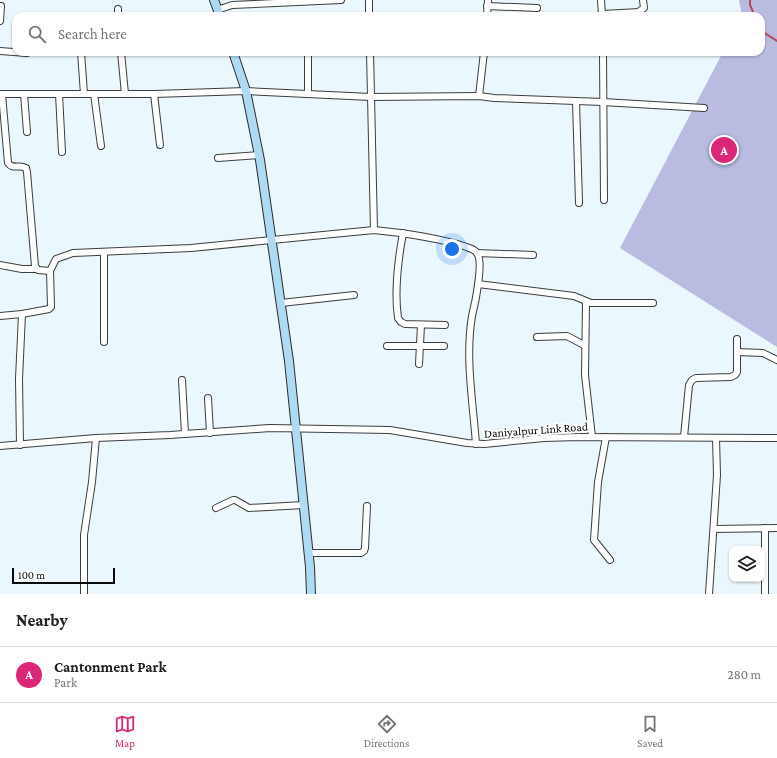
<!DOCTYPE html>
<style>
body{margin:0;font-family:"Crimson Pro",serif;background:#f2f2f2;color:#222}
.controls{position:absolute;right:12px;bottom:12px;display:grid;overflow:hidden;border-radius:8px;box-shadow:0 1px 3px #0004}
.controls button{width:36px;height:36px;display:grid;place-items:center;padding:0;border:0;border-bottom:1px solid #e0e0e0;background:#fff;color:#222;font:20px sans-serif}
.scale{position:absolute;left:12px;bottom:10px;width:103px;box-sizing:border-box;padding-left:4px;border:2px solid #0a0a0a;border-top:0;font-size:11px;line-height:14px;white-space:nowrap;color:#0a0a0a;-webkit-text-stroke:3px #fff;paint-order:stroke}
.you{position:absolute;left:452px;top:249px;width:14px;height:14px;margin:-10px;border:3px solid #fff;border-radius:50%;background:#1a73e8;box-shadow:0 0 0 6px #1a73e833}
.badge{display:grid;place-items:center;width:26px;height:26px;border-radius:50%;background:#db2777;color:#fff;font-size:13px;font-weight:700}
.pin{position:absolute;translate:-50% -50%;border:2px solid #fff;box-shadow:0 1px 4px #0006}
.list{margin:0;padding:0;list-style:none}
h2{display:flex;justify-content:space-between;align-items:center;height:52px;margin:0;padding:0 16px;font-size:17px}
h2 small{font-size:13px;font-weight:400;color:#767676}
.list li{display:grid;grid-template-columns:26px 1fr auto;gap:12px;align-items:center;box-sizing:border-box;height:56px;padding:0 16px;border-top:1px solid #e0e0e0}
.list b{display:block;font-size:15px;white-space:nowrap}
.list p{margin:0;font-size:13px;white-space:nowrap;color:#767676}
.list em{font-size:13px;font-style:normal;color:#767676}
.icon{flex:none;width:22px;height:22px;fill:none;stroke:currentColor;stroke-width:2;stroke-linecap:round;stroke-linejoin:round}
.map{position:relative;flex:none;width:777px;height:594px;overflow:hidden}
.search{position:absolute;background:#fff;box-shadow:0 1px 3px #0004;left:12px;right:12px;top:12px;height:44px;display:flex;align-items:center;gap:10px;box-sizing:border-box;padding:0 14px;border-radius:12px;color:#767676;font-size:15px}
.sheet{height:108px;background:#fff}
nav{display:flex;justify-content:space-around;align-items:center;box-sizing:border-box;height:56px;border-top:1px solid #e0e0e0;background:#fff;font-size:11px;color:#767676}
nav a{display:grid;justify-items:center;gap:2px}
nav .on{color:#db2777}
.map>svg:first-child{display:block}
</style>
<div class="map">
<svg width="777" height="594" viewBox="0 0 777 594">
<rect width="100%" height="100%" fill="#eaf7fc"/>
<path fill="#b9bbe1" d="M739,0H777V347L620,248L723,52H761V16H742Z"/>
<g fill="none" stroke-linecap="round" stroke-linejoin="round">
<g stroke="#ba4655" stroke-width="2">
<path d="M750,0V5L755,16"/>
<path d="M761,28L763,32L777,41"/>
</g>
<g stroke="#3d3d3d" stroke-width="8">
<g id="street">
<path d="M369,0V16"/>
<path d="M601,0L602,16"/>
<path d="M487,6L537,8"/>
<path d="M118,9V16"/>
<path d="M217,10L232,5L341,0"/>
<path d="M637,13L644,8L643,0"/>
<path d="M602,14L640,12"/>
<path d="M487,16L488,0"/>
<path d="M0,21L1,6"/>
<path d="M0,51L27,53"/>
<path d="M81,52L84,94"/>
<path d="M121,52L125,94"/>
<path d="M370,52L374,230"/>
<path d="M603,52L604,200"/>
<path d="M0,94H154L246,91L371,97L479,96L494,98L603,102L704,108"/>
<path d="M2,94L8,163C13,170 19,164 26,168L27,172L35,266L38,270L50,271"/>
<path d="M24,94L27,132"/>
<path d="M59,94L62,152"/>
<path d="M94,94L101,146"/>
<path d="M154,94L160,145"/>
<path d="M308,94V52"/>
<path d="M479,96L484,52"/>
<path d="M576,101L579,203"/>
<path d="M218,158L259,155"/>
<path d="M403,233C398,260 394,290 398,318L401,322L405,324L445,325"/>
<path d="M477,253L533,255"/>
<path d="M0,265L22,269H36"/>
<path d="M478,284L574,296L591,303H653"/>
<path d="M586,302L585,375L592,437"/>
<path d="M281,303L354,295"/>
<path d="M0,316L22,314L49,309L51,307L50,271L56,259L73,253L191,248L374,230C404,233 434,237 464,246C468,248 475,249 477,253C484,262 475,304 472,316C465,358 473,402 476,444"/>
<path d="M537,337L567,336L584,345"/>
<path d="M104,342V252"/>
<path d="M387,346H444"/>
<path d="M737,352L763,353L777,360"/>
<path d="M419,364L421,325"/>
<path d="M182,380L185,434"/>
<path d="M208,398L210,433"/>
<path d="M606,437L598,482L594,540L610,560"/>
<path d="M684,437L689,385L692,380L696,378L731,377L735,375L737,372V339"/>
<path d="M20,445L19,379L22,314"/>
<path d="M0,446L96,438L170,435L270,428L390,430L467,443L484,444L544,438L578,437L777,438"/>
<path d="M216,508L233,500H235L249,508L304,505"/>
<path d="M714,529L777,528"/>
<path d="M309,553H361L364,551L365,548L367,506"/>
<path d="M84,594V535L92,482L96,438"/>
<path d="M709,594L717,475L716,438"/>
<path d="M765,594V528"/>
</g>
</g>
<g stroke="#2c2c2c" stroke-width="10">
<g id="secondary">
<path d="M214,0L220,16"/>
<path d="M233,52L246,91L260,160L289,361L310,567L311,594"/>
</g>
</g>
<use href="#street" stroke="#fff" stroke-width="6"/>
<use href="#secondary" stroke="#aedaf4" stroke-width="8"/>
</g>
<g text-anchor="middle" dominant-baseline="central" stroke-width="4" stroke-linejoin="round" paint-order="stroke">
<g font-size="12" fill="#0a0a0a" stroke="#fff">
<text transform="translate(536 430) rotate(-4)">Daniyalpur Link Road</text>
</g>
</g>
</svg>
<div class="controls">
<button><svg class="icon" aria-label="layers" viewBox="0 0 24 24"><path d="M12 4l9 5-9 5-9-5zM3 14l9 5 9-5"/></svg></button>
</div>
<div class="scale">100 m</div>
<div class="you"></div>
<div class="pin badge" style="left:724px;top:150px">A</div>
<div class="search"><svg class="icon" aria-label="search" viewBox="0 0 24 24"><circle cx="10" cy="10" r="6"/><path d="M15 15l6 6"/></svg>Search here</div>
</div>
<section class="sheet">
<h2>Nearby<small></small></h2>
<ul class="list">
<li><span class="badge">A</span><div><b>Cantonment Park</b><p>Park</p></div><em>280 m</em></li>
</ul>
</section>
<nav>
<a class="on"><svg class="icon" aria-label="map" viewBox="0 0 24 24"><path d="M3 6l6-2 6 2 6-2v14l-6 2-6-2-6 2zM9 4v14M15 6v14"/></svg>Map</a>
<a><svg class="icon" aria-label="directions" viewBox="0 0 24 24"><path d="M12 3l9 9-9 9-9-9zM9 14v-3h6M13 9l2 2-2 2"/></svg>Directions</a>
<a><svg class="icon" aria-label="saved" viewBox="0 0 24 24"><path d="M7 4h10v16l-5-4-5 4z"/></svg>Saved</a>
</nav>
